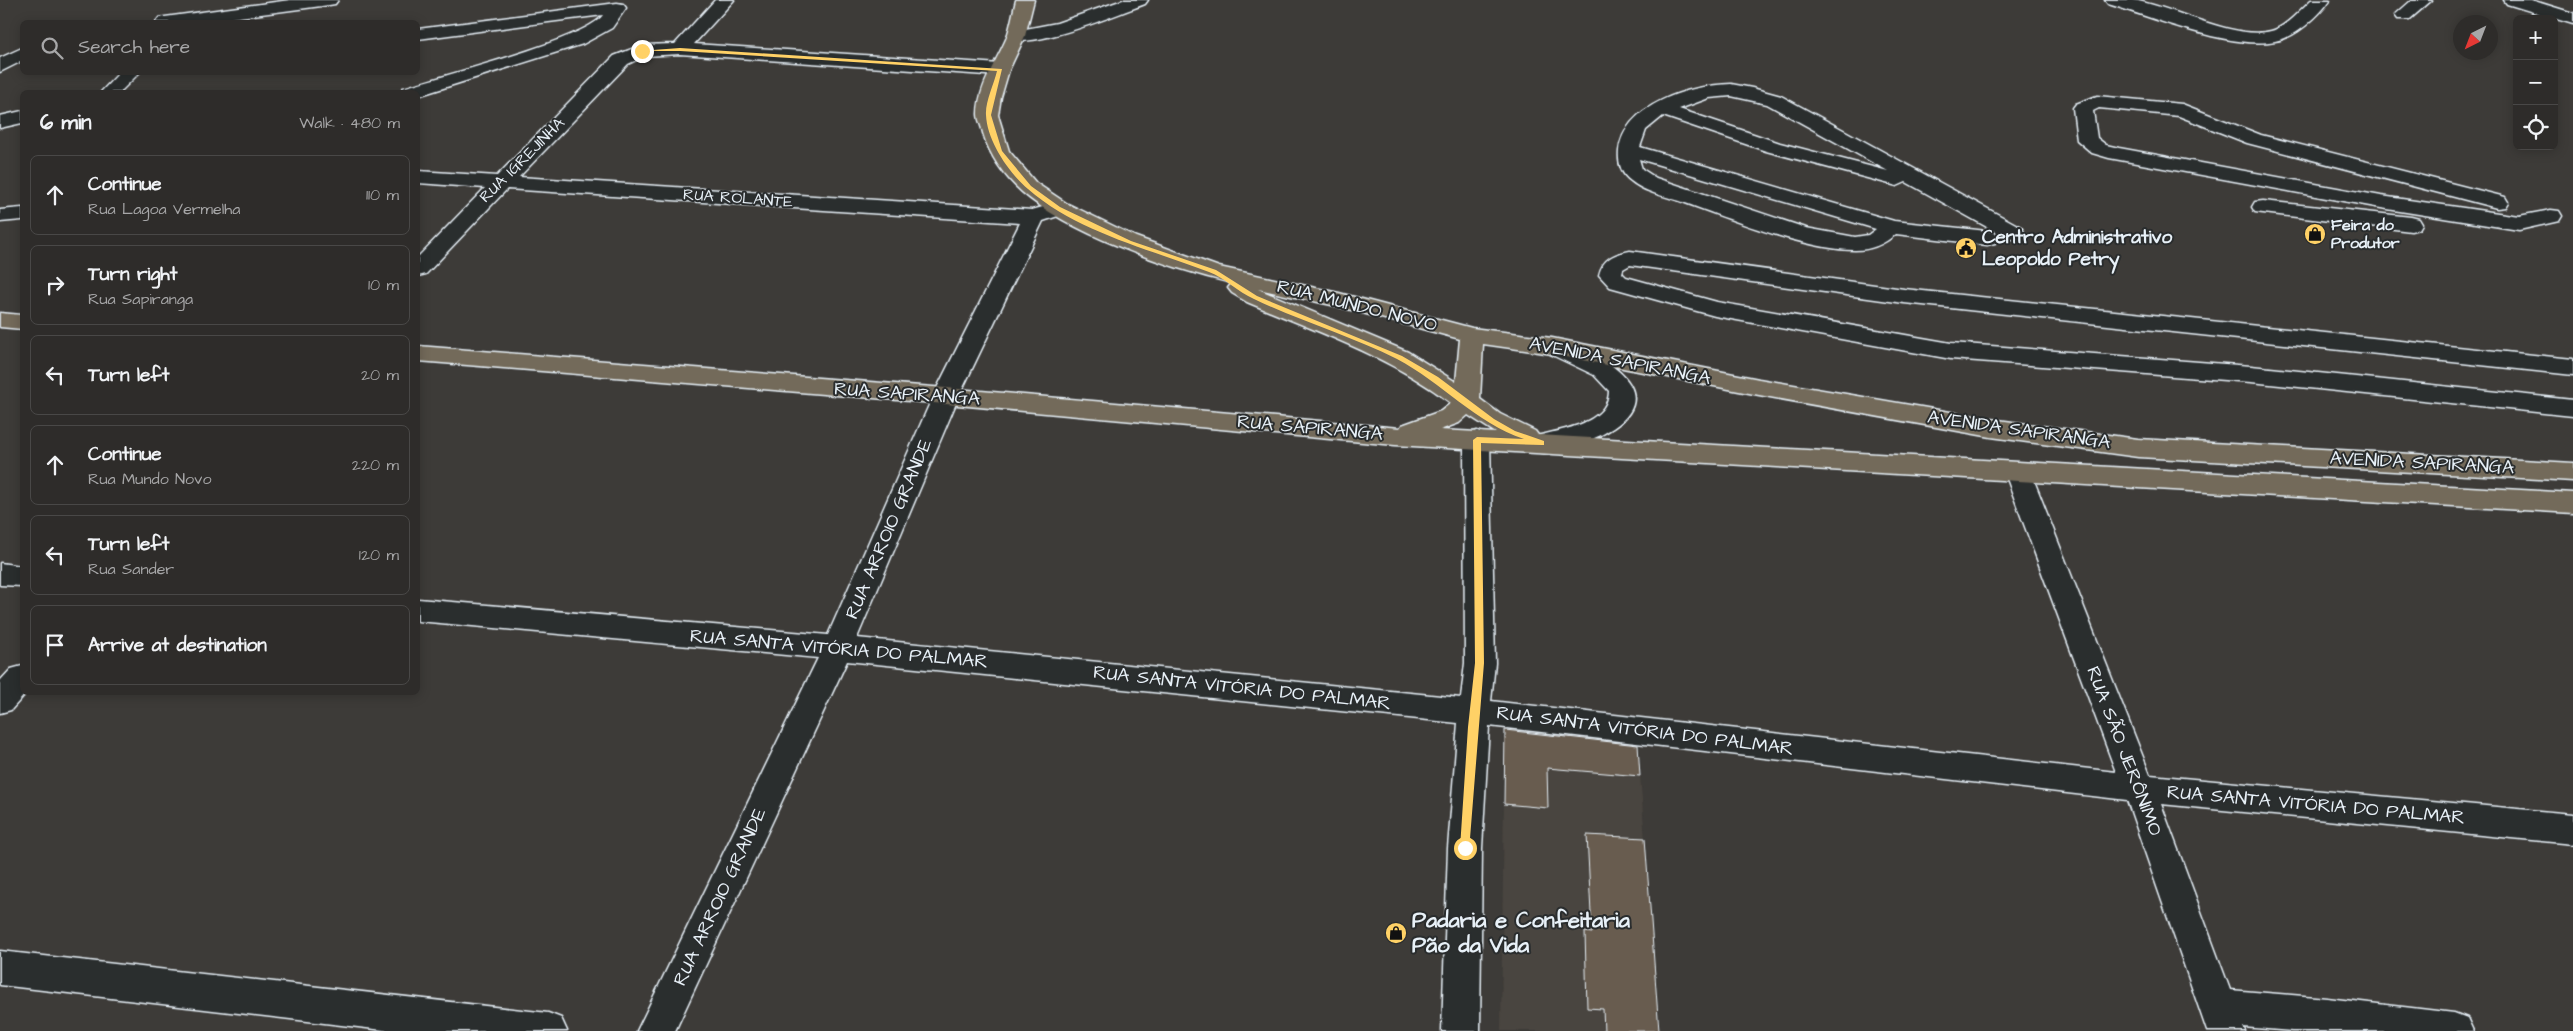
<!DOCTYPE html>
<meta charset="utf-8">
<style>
body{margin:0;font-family:"Architects Daughter",sans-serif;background:#363432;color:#f1f3f6}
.controls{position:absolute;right:15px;top:15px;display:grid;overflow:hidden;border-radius:8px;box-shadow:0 2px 12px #0003}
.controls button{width:45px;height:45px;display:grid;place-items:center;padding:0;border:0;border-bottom:1px solid #494847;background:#2e2c2a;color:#f1f3f6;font:25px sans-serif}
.compass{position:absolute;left:2453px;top:15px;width:45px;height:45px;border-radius:50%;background:#2e2c2a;box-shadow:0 2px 12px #0003;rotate:222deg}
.stop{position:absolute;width:15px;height:15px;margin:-11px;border:4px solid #ffd166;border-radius:50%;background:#fff}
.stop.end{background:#ffd166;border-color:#fff;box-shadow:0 1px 5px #0008}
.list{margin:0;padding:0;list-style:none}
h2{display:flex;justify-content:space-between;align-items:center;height:65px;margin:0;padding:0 20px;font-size:21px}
h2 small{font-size:16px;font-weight:400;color:#a7a7a8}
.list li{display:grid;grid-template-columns:32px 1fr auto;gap:15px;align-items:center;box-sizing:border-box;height:80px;margin:0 10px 10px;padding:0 10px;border:1px solid #494847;border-radius:8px}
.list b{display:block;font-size:19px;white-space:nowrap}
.list p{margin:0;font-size:16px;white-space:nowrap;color:#a7a7a8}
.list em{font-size:16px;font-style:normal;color:#a7a7a8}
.icon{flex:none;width:28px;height:28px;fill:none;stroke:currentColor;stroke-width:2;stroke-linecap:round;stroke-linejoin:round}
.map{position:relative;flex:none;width:2573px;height:1031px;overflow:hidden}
.search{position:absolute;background:#2e2c2a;box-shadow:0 2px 12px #0003;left:20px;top:20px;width:400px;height:55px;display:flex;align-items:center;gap:12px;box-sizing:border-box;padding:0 18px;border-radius:8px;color:#a7a7a8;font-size:19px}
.panel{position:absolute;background:#2e2c2a;box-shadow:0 2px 12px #0003;left:20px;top:90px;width:400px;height:605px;border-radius:8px}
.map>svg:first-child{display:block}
</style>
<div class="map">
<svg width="2573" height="1031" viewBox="0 0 2573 1031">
<rect width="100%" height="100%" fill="#3d3b38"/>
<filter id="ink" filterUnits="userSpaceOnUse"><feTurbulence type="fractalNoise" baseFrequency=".02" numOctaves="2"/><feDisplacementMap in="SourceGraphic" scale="10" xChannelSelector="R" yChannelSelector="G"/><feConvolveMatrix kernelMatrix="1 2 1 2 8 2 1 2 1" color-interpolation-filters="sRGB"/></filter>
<g filter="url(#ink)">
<path fill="#4a453f" d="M1505,720L1637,733L1659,1031H1501Z"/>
<g fill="#685c4f" stroke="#e8f1f8">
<path d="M1505,730L1638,745L1640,776L1547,768L1548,808L1504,804Z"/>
<path d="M1587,835L1645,838L1659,1031H1604L1603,1009L1587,1008L1585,932L1592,933Z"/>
</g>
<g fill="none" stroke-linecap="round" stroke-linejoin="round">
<g stroke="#e8f1f8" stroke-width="3">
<g id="minor">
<path d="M290,0H338L335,4L329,5L201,22H156L159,18L165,17Z"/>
<path d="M715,0H734L694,44L1000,64L1007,66L1009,70L1007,74L1000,76L680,54L645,56L628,64L519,177L1032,210L1050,205L1058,206L1061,211L1058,216L1043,221L959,396L857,638L1461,698L1465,663L1464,440L1468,434L1477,431L1486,434L1490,440L1495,663L1491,701L2116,772L2005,473L2009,467L2018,464L2027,467L2031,473L2150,775L2573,814V844L2161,804L2230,990L2327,998L2454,1013L2467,1018L2473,1031H2292L2243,1027L2245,1031H2207L2127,800L1489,726L1482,848L1480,1031H1442L1448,848L1458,723L847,661L675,1031H637L818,658L418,621V599L828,635L933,396L1020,223L507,189L426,274L418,276V257L485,188L418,183V171L497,176L614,56L642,45L675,44Z"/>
<path d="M1123,0H1148L1145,4C1115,15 1039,47 1010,40L1007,36L1010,32L1057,23Z"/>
<path d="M2105,0C2114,0 2124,0 2132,0C2169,5 2235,41 2271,31C2286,27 2300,10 2311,0H2330C2319,16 2295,38 2275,41C2231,50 2152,17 2108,4Z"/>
<path d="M2412,0H2432L2410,19H2398L2395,15Z"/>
<path d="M2504,0H2531L2573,13V24L2507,4Z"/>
<path d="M617,3L623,4L626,8L612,28L583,44L418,96V92H400L403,88C439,77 587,39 603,15L418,39V29Z"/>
<path d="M22,48V61L0,72V58Z"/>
<path d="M120,72H140L120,92H101Z"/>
<path d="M1731,84L1752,88L1781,96L2021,227L2024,232L2021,237L2013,239L2005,237L1906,182L1897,186L1766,151L1663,116L1646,130L1640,147L1894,221L1987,231L1995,233L1998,238L1995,243L1987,245L1896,234C1884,244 1872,250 1855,250C1806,250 1727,218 1680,201C1664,196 1644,192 1631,181C1621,174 1618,162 1619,151C1624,104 1691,85 1731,84ZM1731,96L1767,104L1888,171L1780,143L1679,109L1709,98ZM1639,159L1876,229L1868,235L1855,237L1806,228L1656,178L1642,169Z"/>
<path d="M2097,96L2182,104L2261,135L2505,197L2508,202L2505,207L2497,208L2247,143L2179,116L2099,108L2093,111L2097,138L2106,145L2119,148L2381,196L2519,216L2551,210L2559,211L2562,216L2559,221L2519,230L2381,208L2109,158L2092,153L2077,140L2073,108L2076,104Z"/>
<path d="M22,111V123L0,128V116Z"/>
<path d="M2263,201L2411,217L2419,219L2422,224L2419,229L2411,231L2255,212L2252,207L2255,202Z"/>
<path d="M22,208V220L0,222V210Z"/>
<path d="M1630,251L1904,289L2573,359V375L1904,303L1630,265L1623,269L1622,273L1626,277L1717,302L1951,343L2251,366L2573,400V416L2251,382L1951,359L1715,316L1610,287L1599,275C1603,258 1615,254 1630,251Z"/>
<path d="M1557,340C1604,353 1677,396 1601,435C1583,444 1561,446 1542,452L1533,449L1529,443L1533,437C1559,430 1609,425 1609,391L1594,375L1548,353L1545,348L1548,343Z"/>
<path d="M0,563L22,566V586L0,585Z"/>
<path d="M22,666V692H27L11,710L0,713V681L11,669Z"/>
<path d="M0,951L548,1013L561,1018L567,1031H392L0,985Z"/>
</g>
</g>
<g stroke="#e8f1f8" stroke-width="3">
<g id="major">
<path d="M1016,0H1034L1025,36L1009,70L1001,97L998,115L1009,151L1036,183L1066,203L1136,237L1219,267L1339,293L1472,328L1552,338L1759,379L1991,419L2138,439L2573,463V481L2138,457L1991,437L1759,395L1552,354L1483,344L1480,399L1500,414L1535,431L1538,435L2573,493V513L1395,445L946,404L418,361V346L946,388L1400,428L1402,425L1441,411L1451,403C1389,356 1318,332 1247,302L1232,293L1228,288L1232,283C1171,269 1069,233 1022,192C1003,175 990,156 983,133C982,127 978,120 978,114C978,87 997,61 1007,37C1011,25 1013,12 1016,0ZM1258,289L1336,306L1460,339L1456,382L1408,352ZM1468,415L1496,433L1440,430L1459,423Z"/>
<path d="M0,313L22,315V329L0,327Z"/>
</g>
</g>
<use href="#minor" fill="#2a2d2e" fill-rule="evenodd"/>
<use href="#major" fill="#736b5a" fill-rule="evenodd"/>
</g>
</g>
<path fill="#ffd166" d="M680,48L1002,69L991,115L1002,151L1031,186L1060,207L1131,241L1216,270L1257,296L1402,356L1438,377L1494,419L1515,431L1544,441V445H1542L1481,443L1484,663L1469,851L1465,853L1460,848L1468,727L1475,663L1473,440L1477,437L1524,439C1476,423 1441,382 1397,359C1351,336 1300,321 1254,299C1238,292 1225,278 1209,272C1149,249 1077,232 1028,189C1009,173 987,141 986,115C985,102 994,84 997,71L680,51H639Z"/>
<defs>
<g id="shop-disc" transform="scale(1.125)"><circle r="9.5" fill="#ffd166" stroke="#2a2d2e"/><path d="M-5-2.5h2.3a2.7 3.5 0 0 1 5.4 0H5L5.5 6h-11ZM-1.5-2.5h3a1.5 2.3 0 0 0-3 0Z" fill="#111"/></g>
<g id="civic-disc" transform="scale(1.125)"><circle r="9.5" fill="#ffd166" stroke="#2a2d2e"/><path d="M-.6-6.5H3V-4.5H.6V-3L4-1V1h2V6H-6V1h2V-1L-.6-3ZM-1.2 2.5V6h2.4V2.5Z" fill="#111"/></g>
</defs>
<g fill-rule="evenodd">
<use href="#shop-disc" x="2315" y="234"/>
<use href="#civic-disc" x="1966" y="248"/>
<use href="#shop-disc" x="1396" y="933"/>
</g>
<g text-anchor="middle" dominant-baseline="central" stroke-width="4" stroke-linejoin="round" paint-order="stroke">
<g font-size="16" fill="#e8f1f8" stroke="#2a2d2e">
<text transform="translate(522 160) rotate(-45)">RUA IGREJINHA</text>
<text transform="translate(738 198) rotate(4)">RUA ROLANTE</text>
</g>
<g font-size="16" font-weight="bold" fill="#e8f1f8" stroke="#2a2d2e" text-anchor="start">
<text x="2331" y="225">Feira do<tspan x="2331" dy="18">Produtor</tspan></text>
</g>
<g font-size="19" font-weight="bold" fill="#e8f1f8" stroke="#2a2d2e" text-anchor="start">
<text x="1982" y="237">Centro Administrativo<tspan x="1982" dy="22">Leopoldo Petry</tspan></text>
</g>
<g font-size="19" fill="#e8f1f8" stroke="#2a2d2e">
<text transform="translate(1357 306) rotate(14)">RUA MUNDO NOVO</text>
<text transform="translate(1620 361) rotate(11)">AVENIDA SAPIRANGA</text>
<text transform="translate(907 394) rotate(4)">RUA SAPIRANGA</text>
<text transform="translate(1310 428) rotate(5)">RUA SAPIRANGA</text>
<text transform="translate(2019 430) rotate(8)">AVENIDA SAPIRANGA</text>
<text transform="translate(2422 463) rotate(3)">AVENIDA SAPIRANGA</text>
<text transform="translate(889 529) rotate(-67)">RUA ARROIO GRANDE</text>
<text transform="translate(839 649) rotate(5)">RUA SANTA VITÓRIA DO PALMAR</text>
<text transform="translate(1242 688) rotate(6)">RUA SANTA VITÓRIA DO PALMAR</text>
<text transform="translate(1645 731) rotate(7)">RUA SANTA VITÓRIA DO PALMAR</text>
<text transform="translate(2124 751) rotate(69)">RUA SÃO JERÔNIMO</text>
<text transform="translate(2316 805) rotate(5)">RUA SANTA VITÓRIA DO PALMAR</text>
<text transform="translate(720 897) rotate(-65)">RUA ARROIO GRANDE</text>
</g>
<g font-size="22" font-weight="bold" fill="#e8f1f8" stroke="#2a2d2e" text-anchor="start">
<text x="1412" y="920">Padaria e Confeitaria<tspan x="1412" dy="25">Pão da Vida</tspan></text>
</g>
</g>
</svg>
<div class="controls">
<button>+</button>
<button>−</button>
<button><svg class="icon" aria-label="locate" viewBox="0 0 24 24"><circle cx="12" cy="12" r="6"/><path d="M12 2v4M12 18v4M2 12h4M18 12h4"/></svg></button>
</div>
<svg class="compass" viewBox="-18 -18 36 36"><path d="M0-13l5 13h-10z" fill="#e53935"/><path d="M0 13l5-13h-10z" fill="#a7a7a8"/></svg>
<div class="stop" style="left:1465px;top:848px"></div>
<div class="stop end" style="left:642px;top:51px"></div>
<div class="search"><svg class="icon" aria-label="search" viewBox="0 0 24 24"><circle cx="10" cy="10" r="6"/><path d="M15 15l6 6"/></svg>Search here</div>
<section class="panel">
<h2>6 min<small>Walk · 480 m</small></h2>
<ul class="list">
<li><svg class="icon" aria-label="ahead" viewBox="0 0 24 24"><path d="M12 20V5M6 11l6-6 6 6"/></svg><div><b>Continue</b><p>Rua Lagoa Vermelha</p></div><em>110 m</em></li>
<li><svg class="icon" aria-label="right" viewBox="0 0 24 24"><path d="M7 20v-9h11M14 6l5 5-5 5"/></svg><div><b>Turn right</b><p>Rua Sapiranga</p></div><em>10 m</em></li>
<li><svg class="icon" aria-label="left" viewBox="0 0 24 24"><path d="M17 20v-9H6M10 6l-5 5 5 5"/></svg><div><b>Turn left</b></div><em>20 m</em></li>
<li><svg class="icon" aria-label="ahead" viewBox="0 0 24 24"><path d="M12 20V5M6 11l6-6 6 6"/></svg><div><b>Continue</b><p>Rua Mundo Novo</p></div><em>220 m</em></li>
<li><svg class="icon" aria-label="left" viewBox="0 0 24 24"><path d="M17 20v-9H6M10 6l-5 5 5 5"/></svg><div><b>Turn left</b><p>Rua Sander</p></div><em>120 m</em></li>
<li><svg class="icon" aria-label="arrive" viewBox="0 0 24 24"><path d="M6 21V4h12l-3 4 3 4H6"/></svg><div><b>Arrive at destination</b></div></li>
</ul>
</section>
</div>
